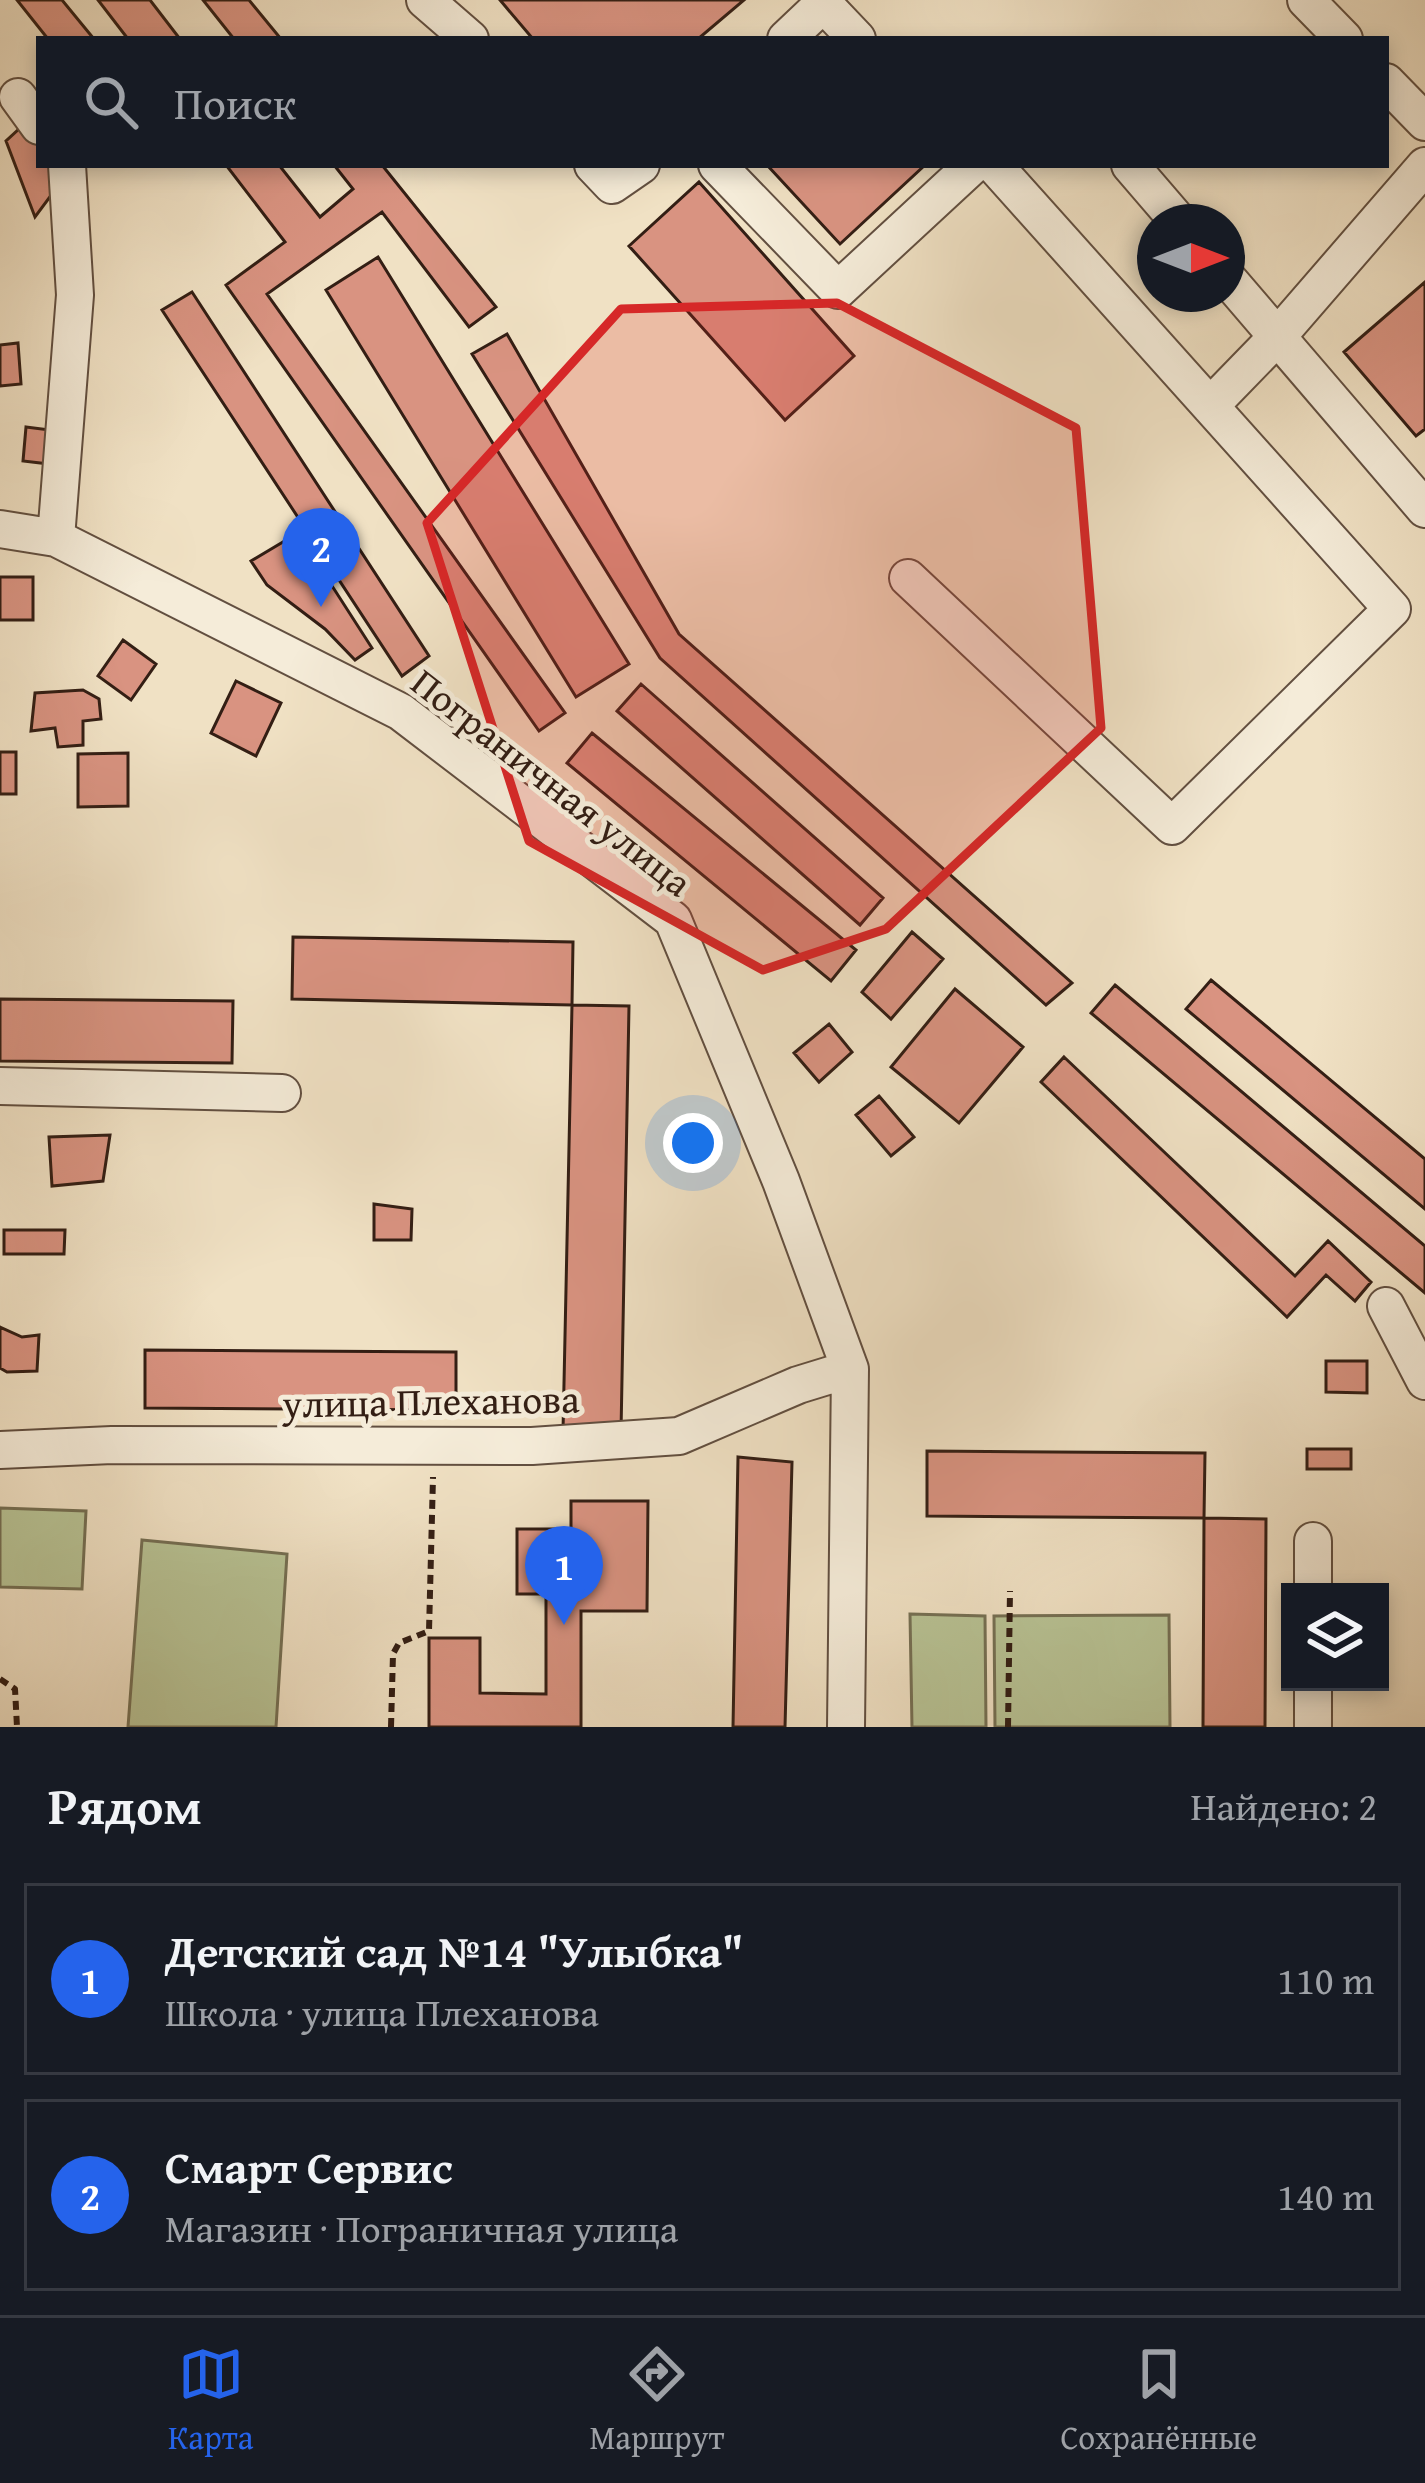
<!DOCTYPE html>
<html lang="ru">
<head>
<meta charset="utf-8">
<style>
  body { margin:0; font-family:"Gentium Book Plus",serif; background:#242831; color:#f1f3f6 }
  .controls { position:absolute; right:36px; bottom:36px; display:grid; overflow:hidden; border-radius:0px; box-shadow:0 6px 18px #0003 }
  .controls button { width:108px; height:108px; display:grid; place-items:center; padding:0; border:0; border-bottom:3px solid #363941; background:#171b24; color:#f1f3f6; font:60px sans-serif }
  .compass { position:absolute; left:1137px; top:204px; width:108px; height:108px; border-radius:50%; background:#171b24; box-shadow:0 6px 18px #0003; rotate:90deg }
  .you { position:absolute; left:693px; top:1143px; width:42px; height:42px; margin:-30px; border:9px solid #fff; border-radius:50%; background:#1a73e8; box-shadow:0 0 0 18px #1a73e833 }
  .badge { display:grid; place-items:center; width:78px; height:78px; border-radius:50%; background:#2563eb; color:#fff; font-size:39px; font-weight:700 }
  .pin { position:absolute; translate:-50% -99px; filter:drop-shadow(0 3px 6px #0008) }
  .pin::after { content:''; position:absolute; top:63px; width:42px; height:36px; background:inherit; clip-path:polygon(0 0,100% 0,50% 100%) }
  .list { margin:0; padding:0; list-style:none }
  h2 { display:flex; justify-content:space-between; align-items:center; height:156px; margin:0; padding:0 48px; font-size:51px }
  h2 small { font-size:39px; font-weight:400; color:#9ea1a6 }
  .list li { display:grid; grid-template-columns:78px 1fr auto; gap:36px; align-items:center; box-sizing:border-box; height:192px; margin:0 24px 24px; padding:0 24px; border:3px solid #363941; border-radius:0px }
  .list b { display:block; font-size:45px; white-space:nowrap }
  .list p { margin:0; font-size:39px; white-space:nowrap; color:#9ea1a6 }
  .list em { font-size:39px; font-style:normal; color:#9ea1a6 }
  .icon { flex:none; width:66px; height:66px; fill:none; stroke:currentColor; stroke-width:2; stroke-linecap:round; stroke-linejoin:round }
  .map { position:relative; flex:none; width:1425px; height:1727px; overflow:hidden }
  .search { position:absolute; background:#171b24; box-shadow:0 6px 18px #0003; left:36px; right:36px; top:36px; height:132px; display:flex; align-items:center; gap:30px; box-sizing:border-box; padding:0 42px; border-radius:0px; color:#9ea1a6; font-size:45px }
  .sheet { height:588px; background:#171b24 }
  nav { display:flex; justify-content:space-around; align-items:center; box-sizing:border-box; height:168px; border-top:3px solid #363941; background:#171b24; font-size:33px; color:#9ea1a6 }
  nav a { display:grid; justify-items:center; gap:6px }
  nav .on { color:#2563eb }
  .map>svg:first-child { display:block }
  .green { fill:#b8c395; stroke:#767054; stroke-width:3 }
  .building { fill:#d99381; stroke:#331e14; stroke-width:3 }
  .lines { fill:none; stroke-linecap:round; stroke-linejoin:round }
  .minor-casing { stroke:#624f40; stroke-width:40 }
  .path { stroke:#331e14; stroke-width:6; stroke-dasharray:9 6; stroke-linecap:butt }
  .minor { stroke:#f5ecd9; stroke-width:36 }
  .marked { fill:#d62828; fill-opacity:0.2; stroke:#d62828; stroke-width:9; stroke-linejoin:round }
  .labels { text-anchor:middle; stroke-width:10; stroke-linejoin:round; paint-order:stroke }
  .street-label { font-size:39px; fill:#331e14; stroke:#f5ecd9 }
</style>
</head>
<body>
<div class="map">
<svg width="1425" height="1727" viewBox="0 0 1425 1727">
  <rect width="100%" height="100%" fill="#f0e1c4"/>
  <filter id="stains"><feTurbulence type="fractalNoise" baseFrequency=".00167" numOctaves="4"/><feColorMatrix values="0 0 0 0 .2 0 0 0 0 .09 0 0 0 0 .02 0 0 0 .5 -.17"/></filter>
  <radialGradient id="worn" r=".72"><stop offset=".6" stop-color="#630" stop-opacity="0"/><stop offset="1" stop-color="#630" stop-opacity=".3"/></radialGradient>
  <path class="green" d="M 0,1508 L 86,1511 L 82,1589 L 0,1587 Z
    M 142,1540 L 287,1554 L 276,1727 L 128,1727 Z
    M 910,1614 L 985,1616 L 986,1727 L 912,1727 Z
    M 1169,1615 L 1170,1727 L 995,1727 L 994,1616 Z"/>
  <path class="building" d="M 17,0 L 62,0 L 94,39 L 48,39 Z
    M 98,0 L 150,0 L 180,39 L 128,39 Z
    M 203,0 L 249,0 L 281,39 L 234,39 Z
    M 500,0 L 744,0 L 698,39 L 533,39 Z
    M 32,117 L 39,135 L 39,165 L 50,165 L 58,186 L 35,217 L 6,141 Z
    M 226,165 L 279,165 L 320,217 L 353,189 L 334,165 L 382,165 L 496,307 L 469,327 L 382,212 L 267,294 L 565,713 L 539,731 L 226,285 L 285,242 Z
    M 767,165 L 925,165 L 840,244 Z
    M 699,182 L 854,356 L 785,420 L 629,246 Z
    M 378,257 L 629,664 L 576,697 L 326,290 Z
    M 1425,282 L 1425,429 L 1416,436 L 1344,352 Z
    M 192,292 L 429,656 L 402,676 L 162,310 Z
    M 507,334 L 679,634 L 1072,983 L 1046,1005 L 660,658 L 472,354 Z
    M 18,343 L 21,384 L 0,386 L 0,345 Z
    M 26,427 L 50,430 L 49,464 L 23,461 Z
    M 298,533 L 372,648 L 355,660 L 325,629 L 267,585 L 251,561 Z
    M 0,577 L 33,577 L 33,620 L 0,620 Z
    M 123,640 L 156,664 L 131,700 L 98,676 Z
    M 236,681 L 281,703 L 256,756 L 211,733 Z
    M 641,684 L 883,898 L 860,925 L 617,711 Z
    M 83,690 L 99,699 L 101,719 L 83,721 L 83,745 L 58,747 L 55,728 L 31,731 L 35,693 Z
    M 592,733 L 856,950 L 831,981 L 567,763 Z
    M 0,752 L 16,752 L 16,794 L 0,794 Z
    M 128,753 L 128,806 L 78,807 L 78,754 Z
    M 912,932 L 943,959 L 891,1019 L 862,992 Z
    M 293,937 L 573,942 L 572,1005 L 292,999 Z
    M 1211,980 L 1425,1159 L 1425,1209 L 1186,1009 Z
    M 1115,985 L 1425,1246 L 1425,1293 L 1091,1013 Z
    M 955,989 L 1023,1047 L 959,1123 L 891,1067 Z
    M 0,999 L 233,1001 L 232,1063 L 0,1061 Z
    M 572,1005 L 629,1006 L 621,1432 L 563,1431 Z
    M 829,1024 L 852,1052 L 819,1082 L 794,1053 Z
    M 1064,1057 L 1295,1276 L 1328,1241 L 1371,1282 L 1355,1301 L 1326,1275 L 1287,1317 L 1041,1082 Z
    M 879,1096 L 914,1137 L 891,1156 L 856,1115 Z
    M 110,1135 L 103,1181 L 52,1186 L 49,1137 Z
    M 374,1204 L 412,1209 L 411,1240 L 374,1240 Z
    M 4,1230 L 65,1230 L 64,1254 L 4,1254 Z
    M 0,1327 L 22,1337 L 39,1335 L 37,1371 L 7,1372 L 0,1368 Z
    M 145,1350 L 456,1352 L 456,1410 L 145,1408 Z
    M 1326,1361 L 1367,1361 L 1367,1393 L 1326,1392 Z
    M 1307,1449 L 1351,1449 L 1351,1469 L 1307,1469 Z
    M 927,1451 L 1205,1453 L 1204,1518 L 927,1516 Z
    M 738,1457 L 792,1462 L 785,1727 L 733,1727 Z
    M 571,1501 L 648,1501 L 647,1611 L 581,1611 L 581,1727 L 429,1727 L 429,1638 L 480,1638 L 480,1693 L 546,1694 L 546,1594 L 517,1594 L 517,1529 L 571,1529 Z
    M 1204,1518 L 1266,1519 L 1265,1727 L 1203,1727 Z"/>
  <g class="lines">
    <g class="minor-casing">
      <path id="minor" d="M 425,0 L 470,39
        M 820,0 L 857,39
        M 1306,0 L 1344,39
        M 786,39 L 823,4
        M 1386,82 L 1425,122
        M 18,97 L 39,126
        M 593,165 L 612,185 L 641,165
        M 717,165 L 838,290 L 973,165
        M 1130,165 L 1179,222
        M 1227,278 L 1425,509
        M 1210,406 L 1277,337 L 1425,166
        M 0,529 L 56,538 L 401,712 L 673,920 L 781,1181 L 850,1369 L 846,1727
        M 56,538 L 75,295 L 67,165
        M 908,578 L 1172,826 L 1392,609 L 994,165
        M 0,1086 L 282,1093
        M 1386,1306 L 1425,1381
        M 0,1450 L 112,1445 L 532,1446 L 679,1436 L 798,1385 L 850,1369
        M 1313,1541 L 1313,1592
        M 1313,1682 L 1313,1727"/>
    </g>
    <path class="path" d="M 0,1679 L 15,1689 L 17,1727
      M 391,1727 L 393,1654 L 399,1643 L 429,1631 L 433,1477
      M 1008,1727 L 1010,1591"/>
    <use href="#minor" class="minor"/>
  </g>
  <path class="marked" d="M 837,303 L 1076,428 L 1101,728 L 886,929 L 763,970 L 529,841 L 427,523 L 621,309 Z"/>
  <g class="labels">
    <g class="street-label">
      <text transform="translate(552 782) rotate(38)" y="14">Пограничная улица</text>
      <text transform="translate(431 1401) rotate(-1)" y="14">улица Плеханова</text>
    </g>
  </g>
  <rect width="100%" height="100%" filter="url(#stains)"/>
  <rect width="100%" height="100%" fill="url(#worn)"/>
</svg>
<div class="controls">
<button><svg class="icon" aria-label="layers" viewBox="0 0 24 24"><path d="M12 4l9 5-9 5-9-5zM3 14l9 5 9-5"/></svg></button>
</div>
<svg class="compass" viewBox="-18 -18 36 36"><path d="M0-13l5 13h-10z" fill="#e53935"/><path d="M0 13l5-13h-10z" fill="#9ea1a6"/></svg>
<div class="you"></div>
<div class="pin badge" style="left:564px;top:1625px">1</div>
<div class="pin badge" style="left:321px;top:607px">2</div>
<div class="search"><svg class="icon" aria-label="search" viewBox="0 0 24 24"><circle cx="10" cy="10" r="6"/><path d="M15 15l6 6"/></svg>Поиск</div>
</div>
<section class="sheet">
<h2>Рядом<small>Найдено: 2</small></h2>
<ul class="list">
<li><span class="badge">1</span><div><b>Детский сад №14 &quot;Улыбка&quot;</b><p>Школа · улица Плеханова</p></div><em>110 m</em></li>
<li><span class="badge">2</span><div><b>Смарт Сервис</b><p>Магазин · Пограничная улица</p></div><em>140 m</em></li>
</ul>
</section>
<nav>
<a class="on"><svg class="icon" aria-label="map" viewBox="0 0 24 24"><path d="M3 6l6-2 6 2 6-2v14l-6 2-6-2-6 2zM9 4v14M15 6v14"/></svg>Карта</a>
<a><svg class="icon" aria-label="directions" viewBox="0 0 24 24"><path d="M12 3l9 9-9 9-9-9zM9 14v-3h6M13 9l2 2-2 2"/></svg>Маршрут</a>
<a><svg class="icon" aria-label="saved" viewBox="0 0 24 24"><path d="M7 4h10v16l-5-4-5 4z"/></svg>Сохранённые</a>
</nav>
</body>
</html>
